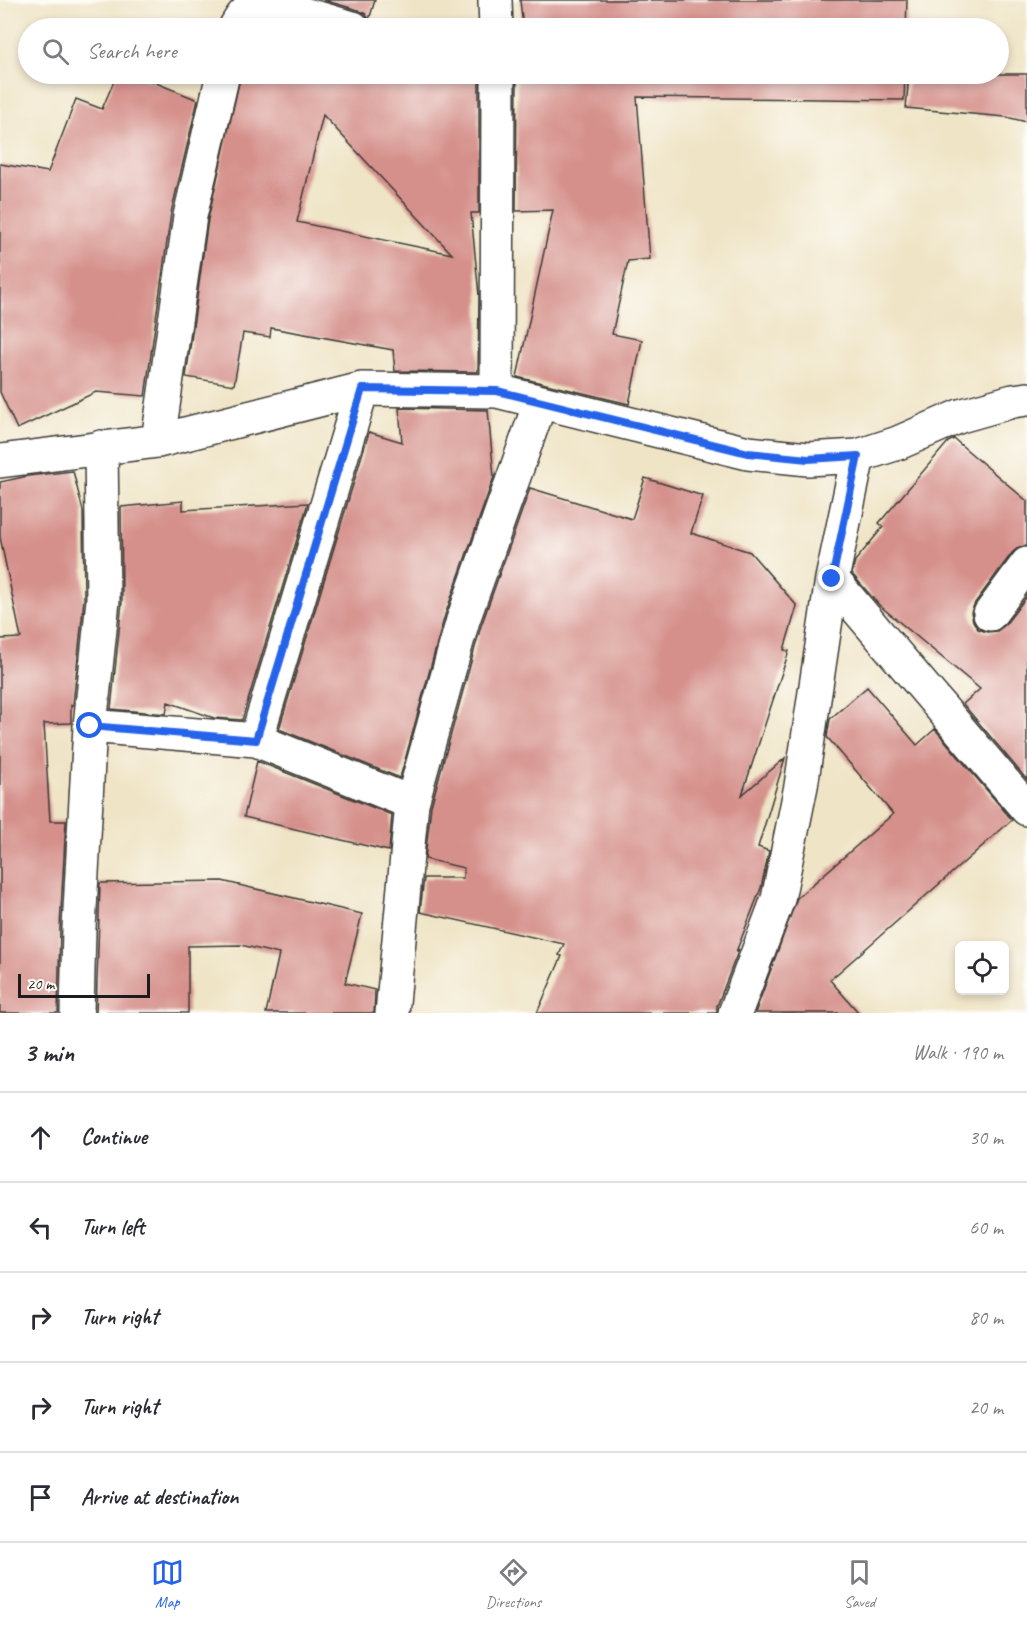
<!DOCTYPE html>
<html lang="en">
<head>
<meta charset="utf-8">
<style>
  body { margin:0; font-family:Caveat,sans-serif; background:#f2f2f3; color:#2b2b33 }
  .controls { position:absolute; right:18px; bottom:18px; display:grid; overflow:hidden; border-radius:9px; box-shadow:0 3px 9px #0003 }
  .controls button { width:54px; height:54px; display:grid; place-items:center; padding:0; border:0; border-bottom:2px solid #e1e1e2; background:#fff; color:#2b2b33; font:30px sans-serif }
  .scale { position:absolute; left:18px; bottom:15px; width:132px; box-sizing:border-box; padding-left:6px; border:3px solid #1c1c1c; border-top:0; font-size:16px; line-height:21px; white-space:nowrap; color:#1c1c1c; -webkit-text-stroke:4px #fdfcf7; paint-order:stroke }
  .stop { position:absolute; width:18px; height:18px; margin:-14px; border:4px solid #2563eb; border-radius:50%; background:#fff }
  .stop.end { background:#2563eb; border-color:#fff; box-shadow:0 2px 6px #0008 }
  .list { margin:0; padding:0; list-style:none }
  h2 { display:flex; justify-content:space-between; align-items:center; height:78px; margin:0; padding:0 24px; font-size:26px }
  h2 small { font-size:20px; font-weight:400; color:#7c7c81 }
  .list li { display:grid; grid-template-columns:39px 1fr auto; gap:18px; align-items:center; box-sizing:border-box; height:90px; padding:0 24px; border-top:2px solid #e1e1e2 }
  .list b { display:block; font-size:22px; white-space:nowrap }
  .list em { font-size:20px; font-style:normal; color:#7c7c81 }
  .icon { flex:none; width:33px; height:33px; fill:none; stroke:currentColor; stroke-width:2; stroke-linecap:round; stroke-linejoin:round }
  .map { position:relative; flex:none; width:1027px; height:1013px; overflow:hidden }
  .search { position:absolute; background:#fff; box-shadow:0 3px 9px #0003; left:18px; right:18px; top:18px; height:66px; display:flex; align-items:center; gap:15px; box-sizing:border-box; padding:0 21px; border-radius:33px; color:#7c7c81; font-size:22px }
  .sheet { height:528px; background:#fff }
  nav { display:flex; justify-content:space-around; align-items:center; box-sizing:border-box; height:84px; border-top:2px solid #e1e1e2; background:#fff; font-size:16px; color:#7c7c81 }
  nav a { display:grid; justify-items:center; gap:3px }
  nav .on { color:#2563eb }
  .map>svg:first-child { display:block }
  .building { fill:#d5908b; fill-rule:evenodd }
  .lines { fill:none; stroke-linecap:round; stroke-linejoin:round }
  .minor-casing { stroke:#3c3a36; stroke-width:36 }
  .minor { stroke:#fff; stroke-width:33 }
  .route { stroke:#2563eb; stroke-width:8 }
</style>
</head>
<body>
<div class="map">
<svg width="1027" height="1013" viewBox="0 0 1027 1013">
  <rect width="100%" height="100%" fill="#fdfcf7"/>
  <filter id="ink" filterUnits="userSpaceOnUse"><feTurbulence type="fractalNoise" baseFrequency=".0167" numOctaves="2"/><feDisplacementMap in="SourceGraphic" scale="12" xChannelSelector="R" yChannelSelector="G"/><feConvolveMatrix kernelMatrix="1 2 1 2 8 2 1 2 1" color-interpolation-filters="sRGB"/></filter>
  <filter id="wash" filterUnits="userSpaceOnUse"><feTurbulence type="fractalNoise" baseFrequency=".008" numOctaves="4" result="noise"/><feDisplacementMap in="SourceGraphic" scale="24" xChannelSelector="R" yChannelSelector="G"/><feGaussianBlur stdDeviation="1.35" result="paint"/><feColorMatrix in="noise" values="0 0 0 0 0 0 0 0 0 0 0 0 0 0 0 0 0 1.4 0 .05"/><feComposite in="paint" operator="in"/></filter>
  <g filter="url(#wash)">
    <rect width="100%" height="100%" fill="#efe4c6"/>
    <g id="blocks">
      <path class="building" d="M 323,0 L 375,0 L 369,20 L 366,14 L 358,10 Z
        M 520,0 L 907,0 L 906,28 L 523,28 Z
        M 117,74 L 134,74 L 198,100 L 171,213 L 145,396 L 96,392 L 17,429 L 0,392 L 0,164 L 48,172 L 76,99 L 102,109 Z
        M 241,74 L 413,74 L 412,79 L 479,78 L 479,213 L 471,213 L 479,296 L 478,372 L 395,371 L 393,350 L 271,328 L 270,337 L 243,333 L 234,385 L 186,377 L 208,219 ZM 323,115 L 452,254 L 297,222 Z
        M 528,74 L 905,74 L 904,100 L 637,97 L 650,259 L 628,261 L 612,334 L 642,340 L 629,404 L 517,377 L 553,210 L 516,211 L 517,77 L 528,77 Z
        M 909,74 L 1027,74 L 1027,122 L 1006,117 L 906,108 Z
        M 399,408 L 488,410 L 494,477 L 445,615 L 400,778 L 279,729 L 369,432 L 402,442 Z
        M 954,439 L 1027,501 L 1027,546 L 1019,547 L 1012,553 L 975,603 L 971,612 L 973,621 L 978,629 L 987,632 L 997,631 L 1005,625 L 1027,596 L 1027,780 L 963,704 L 980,689 L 879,605 L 852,574 L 855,561 L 883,527 L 879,523 L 948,442 Z
        M 73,471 L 83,511 L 84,599 L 73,705 L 71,705 L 71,723 L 44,724 L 50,821 L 66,821 L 60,927 L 58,1013 L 0,1013 L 0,639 L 21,638 L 0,537 L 0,482 L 28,476 Z
        M 645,478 L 703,496 L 691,533 L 750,552 L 797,606 L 784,650 L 789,651 L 742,795 L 785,758 L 758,847 L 769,851 L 761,888 L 736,952 L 739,949 L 717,1006 L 717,1013 L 537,1013 L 562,956 L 559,955 L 564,944 L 420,912 L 424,878 L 463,878 L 464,868 L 425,859 L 431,806 L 481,626 L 530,488 L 632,519 Z
        M 183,501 L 183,510 L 308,503 L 242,720 L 214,718 L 168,702 L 166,714 L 111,709 L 122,602 L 121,507 Z
        M 867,687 L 917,745 L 935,729 L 1012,820 L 830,980 L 859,1013 L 755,1013 L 797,898 L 893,814 L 827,737 L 830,719 Z
        M 257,761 L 392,815 L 389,851 L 244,817 Z
        M 222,881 L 362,914 L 345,983 L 375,990 L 374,1013 L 266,1013 L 279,954 L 241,945 L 188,946 L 188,1013 L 96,1013 L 100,883 Z"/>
    </g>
  </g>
  <g filter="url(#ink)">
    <use href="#blocks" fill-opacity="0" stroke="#3c3a36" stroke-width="1.5"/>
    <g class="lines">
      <g class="minor-casing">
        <path id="minor" d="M 495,0 L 496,28
          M 235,28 C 240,20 244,11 254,8 C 271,2 333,23 353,28
          M 497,391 L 498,74
          M 158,441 L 190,216 L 223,74
          M 0,461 L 158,441 L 362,389 L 497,391 L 748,453 L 808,459 L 858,456 L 898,443 L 960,416 L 1013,401 L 1027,399
          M 832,579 L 1027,809
          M 990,614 L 1027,564
          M 90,726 L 256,740 L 412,803
          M 256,740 L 362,389
          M 77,1013 L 79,928 L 90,726 L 103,600 L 101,447
          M 392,1013 L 412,803 L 463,620 L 540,403
          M 735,1013 L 778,899 L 801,786 L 832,579 L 858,456"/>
      </g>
      <use href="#minor" class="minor"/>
    </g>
  </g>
  <g class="lines" filter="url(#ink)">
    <path class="route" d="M 90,726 L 256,740 L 362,389 L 497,391 L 748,453 L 808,459 L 858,456 L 832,579"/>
  </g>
</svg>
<div class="controls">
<button><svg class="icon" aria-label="locate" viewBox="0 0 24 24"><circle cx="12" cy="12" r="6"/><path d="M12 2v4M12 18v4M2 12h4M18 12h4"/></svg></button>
</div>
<div class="scale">20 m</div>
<div class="stop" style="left:90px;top:726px"></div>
<div class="stop end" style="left:832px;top:579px"></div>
<div class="search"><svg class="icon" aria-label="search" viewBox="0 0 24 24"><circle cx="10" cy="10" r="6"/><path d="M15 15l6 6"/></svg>Search here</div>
</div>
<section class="sheet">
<h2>3 min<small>Walk · 190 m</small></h2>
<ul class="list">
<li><svg class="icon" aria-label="ahead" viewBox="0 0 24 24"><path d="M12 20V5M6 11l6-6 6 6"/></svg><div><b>Continue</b></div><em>30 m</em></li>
<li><svg class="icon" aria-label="left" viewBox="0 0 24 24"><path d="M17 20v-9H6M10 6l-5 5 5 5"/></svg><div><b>Turn left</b></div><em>60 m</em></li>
<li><svg class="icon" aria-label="right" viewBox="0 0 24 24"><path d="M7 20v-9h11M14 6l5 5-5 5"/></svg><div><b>Turn right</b></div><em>80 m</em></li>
<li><svg class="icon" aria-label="right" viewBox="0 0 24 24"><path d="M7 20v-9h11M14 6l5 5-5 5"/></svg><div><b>Turn right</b></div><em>20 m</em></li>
<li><svg class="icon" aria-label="arrive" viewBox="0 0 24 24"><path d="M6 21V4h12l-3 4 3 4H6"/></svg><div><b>Arrive at destination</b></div></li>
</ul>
</section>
<nav>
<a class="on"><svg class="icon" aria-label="map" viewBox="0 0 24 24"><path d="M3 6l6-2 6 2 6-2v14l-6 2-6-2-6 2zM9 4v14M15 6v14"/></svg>Map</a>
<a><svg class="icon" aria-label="directions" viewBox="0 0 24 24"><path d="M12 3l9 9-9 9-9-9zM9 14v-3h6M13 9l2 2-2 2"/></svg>Directions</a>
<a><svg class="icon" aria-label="saved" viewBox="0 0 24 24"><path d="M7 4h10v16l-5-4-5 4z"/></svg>Saved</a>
</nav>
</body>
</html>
